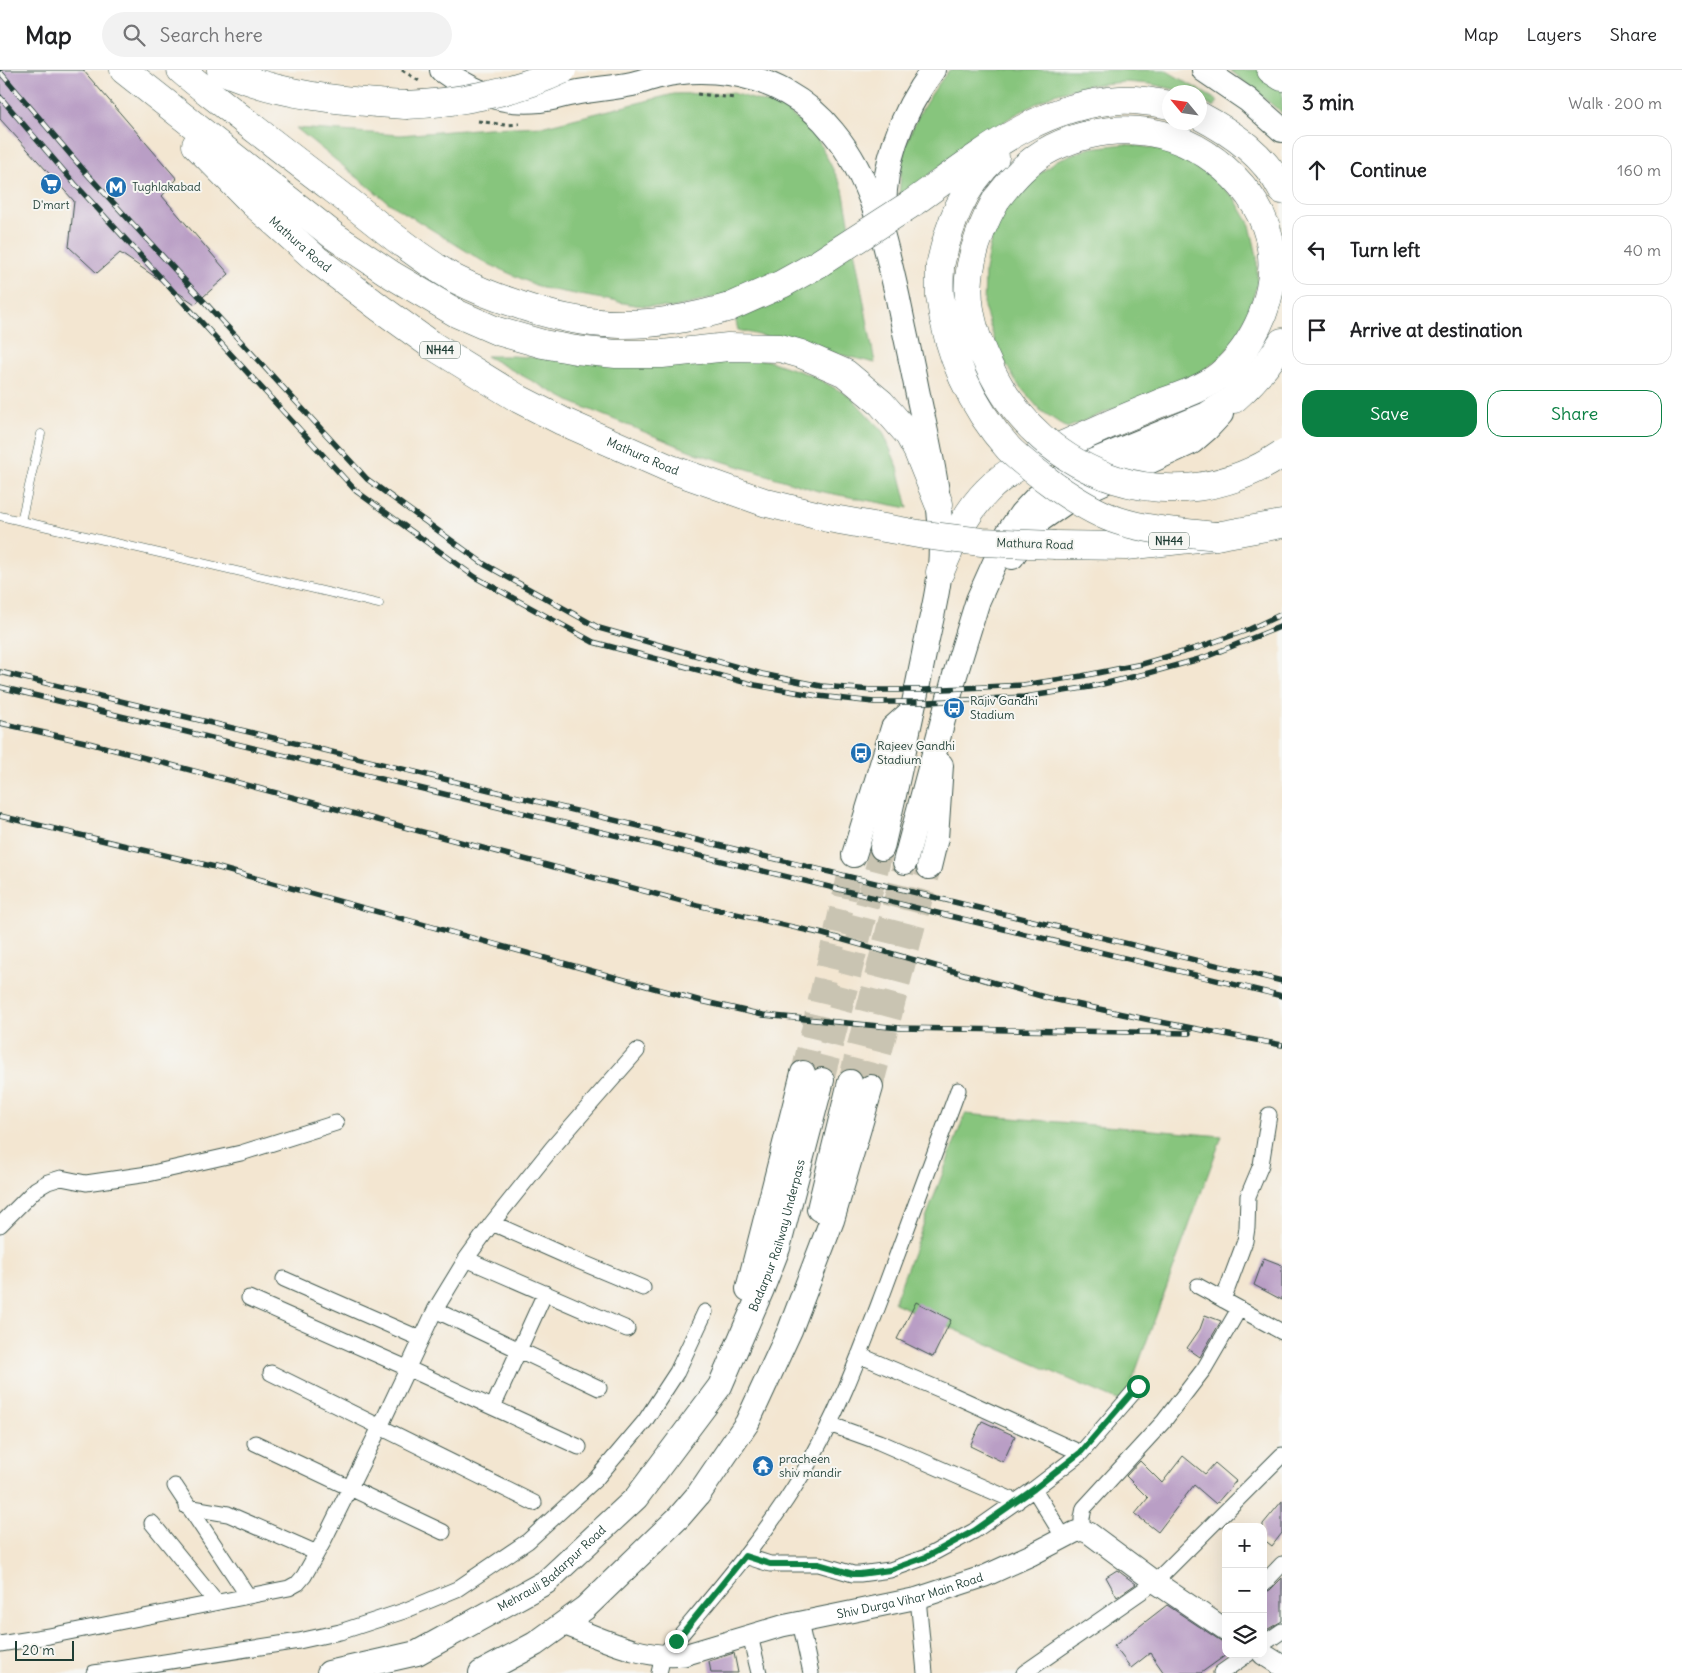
<!DOCTYPE html>
<html lang="en">
<head>
<meta charset="utf-8">
<style>
  body { margin:0; font-family:Delius,sans-serif; background:#f2f2f2; color:#202124 }
  .controls { position:absolute; right:15px; bottom:15px; display:grid; overflow:hidden; border-radius:10px; box-shadow:0 5px 20px #0002 }
  .controls button { width:45px; height:45px; display:grid; place-items:center; padding:0; border:0; border-bottom:1px solid #e0e0e0; background:#fff; color:#202124; font:25px sans-serif }
  .compass { position:absolute; left:1162px; top:15px; width:45px; height:45px; border-radius:50%; background:#fff; box-shadow:0 5px 20px #0002; rotate:299deg }
  .scale { position:absolute; left:15px; bottom:12px; width:59px; box-sizing:border-box; padding-left:5px; border:2px solid #1f3d34; border-top:0; font-size:14px; line-height:18px; white-space:nowrap; color:#1f3d34; -webkit-text-stroke:4px #f6f6f2; paint-order:stroke }
  .stop { position:absolute; width:15px; height:15px; margin:-11px; border:4px solid #0b8043; border-radius:50%; background:#fff }
  .stop.end { background:#0b8043; border-color:#fff; box-shadow:0 1px 5px #0008 }
  .list { margin:0; padding:0; list-style:none }
  h2 { display:flex; justify-content:space-between; align-items:center; height:65px; margin:0; padding:0 20px; font-size:21px }
  h2 small { font-size:16px; font-weight:400; color:#757577 }
  .list li { display:grid; grid-template-columns:32px 1fr auto; gap:15px; align-items:center; box-sizing:border-box; height:70px; margin:0 10px 10px; padding:0 10px; border:1px solid #e0e0e0; border-radius:15px }
  .list b { display:block; font-size:19px; white-space:nowrap }
  .list em { font-size:16px; font-style:normal; color:#757577 }
  .actions { display:flex; gap:10px; padding:15px 20px }
  .actions a { flex:1; padding:11px 0; border:1px solid #0b8043; border-radius:15px; text-align:center; font-size:18px; color:#0b8043 }
  .actions .main { background:#0b8043; color:#fff }
  .icon { flex:none; width:28px; height:28px; fill:none; stroke:currentColor; stroke-width:2; stroke-linecap:round; stroke-linejoin:round }
  .map { position:relative; flex:none; width:1282px; height:1603px; overflow:hidden }
  header { display:flex; align-items:center; gap:30px; box-sizing:border-box; height:70px; padding:0 25px; background:#fff; border-bottom:1px solid #e0e0e0 }
  header strong { font-size:24px }
  nav { display:flex; gap:28px; margin-inline-start:auto; font-size:18px }
  .search { width:350px; height:45px; background:#f2f2f2; display:flex; align-items:center; gap:12px; box-sizing:border-box; padding:0 18px; border-radius:28px; color:#757577; font-size:19px }
  main { display:flex }
  aside { flex:1; background:#fff }
  .map>svg:first-child { display:block }
  .green { fill:#87c57d; stroke:#538158 }
  .building { fill:#b99ec5 }
  .lines { fill:none; stroke-linecap:round; stroke-linejoin:round }
  .primary-tunnel { stroke:#c9c4b2; stroke-width:24; stroke-dasharray:24 12; stroke-linecap:butt }
  .lane-casing { stroke:#3f564c; stroke-width:9 }
  .street-casing { stroke:#3f564c; stroke-width:17 }
  .secondary-casing { stroke:#3f564c; stroke-width:23 }
  .primary-casing { stroke:#3f564c; stroke-width:26 }
  .highway-casing { stroke:#3f564c; stroke-width:29 }
  .path { stroke:#3f564c; stroke-width:3; stroke-dasharray:4 4; stroke-linecap:butt }
  .lane { stroke:#fff; stroke-width:8 }
  .street { stroke:#fff; stroke-width:15 }
  .secondary { stroke:#fff; stroke-width:21 }
  .primary { stroke:#fff; stroke-width:24 }
  .highway { stroke:#fff; stroke-width:28 }
  .rail-casing { stroke:#1f3d34; stroke-width:5.5 }
  .rail { stroke:#f6f6f2; stroke-width:4; stroke-dasharray:11; stroke-linecap:butt }
  .highway-bridge-casing { stroke:#3f564c; stroke-width:29; stroke-linecap:butt }
  .highway-bridge { stroke:#fff; stroke-width:28 }
  .route { stroke:#0b8043; stroke-width:6 }
  .labels { text-anchor:middle; stroke-width:4; stroke-linejoin:round; paint-order:stroke }
  .shield { fill:#f6f6f2; stroke:#60746d; stroke-width:1 }
  .shield-label { font-size:11px; font-weight:bold; fill:#1f3d34 }
  .poi-label { font-size:12px; fill:#1f3d34; stroke:#f6f6f2; text-anchor:start }
  .street-label { font-size:12px; fill:#1f3d34; stroke:#f6f6f2 }
</style>
</head>
<body>
<header>
<strong>Map</strong>
<div class="search"><svg class="icon" aria-label="search" viewBox="0 0 24 24"><circle cx="10" cy="10" r="6"/><path d="M15 15l6 6"/></svg>Search here</div>
<nav><a>Map</a><a>Layers</a><a>Share</a></nav>
</header>
<main>
<div class="map">
<svg width="1282" height="1603" viewBox="0 0 1282 1603">
  <rect width="100%" height="100%" fill="#f6f6f2"/>
  <filter id="ink" filterUnits="userSpaceOnUse"><feTurbulence type="fractalNoise" baseFrequency=".02" numOctaves="2"/><feDisplacementMap in="SourceGraphic" scale="10" xChannelSelector="R" yChannelSelector="G"/><feConvolveMatrix kernelMatrix="1 2 1 2 8 2 1 2 1" color-interpolation-filters="sRGB"/></filter>
  <filter id="wash" filterUnits="userSpaceOnUse"><feTurbulence type="fractalNoise" baseFrequency=".0096" numOctaves="4" result="noise"/><feDisplacementMap in="SourceGraphic" scale="20" xChannelSelector="R" yChannelSelector="G"/><feGaussianBlur stdDeviation="1.12" result="paint"/><feColorMatrix in="noise" values="0 0 0 0 0 0 0 0 0 0 0 0 0 0 0 0 0 1.4 0 .05"/><feComposite in="paint" operator="in"/></filter>
  <g filter="url(#wash)">
    <rect width="100%" height="100%" fill="#f3e6d1"/>
    <path class="green" d="M 949,0 L 1165,0 L 1218,31 L 1214,37 L 1200,30 L 1200,22 L 1181,22 L 1173,19 L 1150,14 L 1125,12 L 1089,15 L 1054,24 L 1011,47 L 899,126 C 900,113 901,99 903,87 C 910,54 929,26 949,0 Z
      M 1230,0 L 1282,0 L 1282,43 Z
      M 733,23 L 783,38 L 815,64 L 843,119 L 875,293 L 738,260 L 729,223 L 699,232 L 672,238 L 635,235 L 542,218 L 484,192 L 389,133 L 296,58 L 400,65 L 488,58 L 545,56 L 674,24 Z
      M 1124,74 L 1160,79 L 1191,91 L 1212,106 L 1235,129 L 1250,155 L 1257,186 L 1257,215 L 1249,240 L 1239,263 L 1221,288 L 1196,305 L 1067,358 L 1040,340 L 1016,312 L 997,278 L 984,237 L 985,200 L 991,169 L 1002,141 L 1027,114 L 1057,90 L 1090,78 Z
      M 486,286 L 512,286 L 604,292 L 702,290 L 766,290 L 811,305 L 851,327 L 883,362 L 898,398 L 908,438 L 818,421 L 696,383 L 571,332 Z
      M 965,1044 L 1222,1066 L 1124,1333 L 894,1233 Z"/>
    <g id="blocks">
      <path class="building" d="M 0,0 L 83,0 L 177,109 L 162,126 L 229,204 L 195,234 L 120,183 L 97,203 L 69,177 L 74,131 L 0,49 Z
        M 1264,1188 L 1282,1195 L 1282,1230 L 1254,1215 Z
        M 916,1232 L 951,1250 L 933,1287 L 897,1269 Z
        M 1205,1245 L 1221,1251 L 1200,1287 L 1187,1278 L 1200,1259 Z
        M 982,1351 L 1015,1366 L 1003,1392 L 970,1376 Z
        M 1183,1386 L 1205,1404 L 1215,1393 L 1236,1411 L 1216,1434 L 1194,1415 L 1158,1462 L 1135,1444 L 1148,1428 L 1126,1406 L 1140,1391 L 1162,1413 Z
        M 1282,1431 L 1282,1463 L 1272,1476 L 1263,1469 L 1263,1454 Z
        M 1117,1500 L 1136,1514 L 1117,1527 L 1106,1507 Z
        M 1282,1508 L 1282,1551 L 1263,1562 L 1263,1523 L 1270,1520 Z
        M 1167,1535 L 1221,1571 L 1226,1575 L 1226,1585 L 1201,1603 L 1164,1603 L 1150,1583 L 1131,1598 L 1114,1576 Z
        M 734,1583 L 738,1603 L 711,1603 L 709,1591 Z"/>
    </g>
  </g>
  <g filter="url(#ink)">
    <use href="#blocks" fill-opacity="0" stroke="#3f564c" stroke-width="1"/>
    <g class="lines">
      <path class="primary-tunnel" d="M 803,1003 L 854,785
        M 822,1010 L 882,778
        M 850,1012 L 905,792
        M 871,1017 L 929,797"/>
      <g class="lane-casing">
        <path id="lane" d="M 0,446 L 379,534
          M 21,451 L 41,364"/>
      </g>
      <g class="street-casing">
        <path id="street" d="M 492,1153 L 564,1185 L 643,1218
          M 0,1155 L 36,1119 L 48,1112 L 61,1108 L 86,1113 L 148,1104 L 241,1083 L 336,1053
          M 466,1189 L 627,1259
          M 284,1209 L 421,1269
          M 1198,1216 L 1282,1262
          M 249,1228 L 407,1298 L 579,1377
          M 1223,1230 L 1245,1171 L 1247,1158 L 1248,1126 L 1261,1095 L 1269,1045
          M 435,1240 L 599,1318
          M 859,1285 L 953,1325 L 1081,1383
          M 271,1303 L 534,1433
          M 493,1337 L 545,1223
          M 829,1354 L 879,1372 L 1017,1432
          M 255,1373 L 443,1462
          M 175,1416 L 248,1526
          M 1034,1419 L 1064,1468
          M 187,1437 L 228,1444 L 317,1483
          M 152,1453 L 216,1532
          M 1082,1460 L 1082,1448 L 1084,1438 L 1164,1351 L 1204,1299 L 1239,1239
          M 745,1486 L 770,1494 L 819,1494 L 853,1504 L 860,1504 L 890,1500 L 926,1487 L 974,1461 L 1034,1419 L 1081,1383 L 1138,1317
          M 1263,1514 L 1282,1494
          M 918,1528 L 925,1603
          M 800,1552 L 811,1603
          M 750,1566 L 759,1603
          M 0,1574 L 49,1566 L 289,1518 L 298,1513 L 304,1506 L 323,1472 L 380,1357 L 435,1240 L 466,1189 L 492,1153 L 553,1077 L 637,981
          M 1263,1574 L 1282,1561
          M 94,1603 L 299,1571 L 340,1562 L 404,1541 L 457,1519 L 528,1471 L 596,1409 L 645,1351 L 677,1302 L 705,1242
          M 659,1603 L 663,1586 C 712,1527 764,1469 803,1403 C 837,1347 860,1284 883,1223 C 908,1155 933,1088 958,1020
          M 1024,1603 L 1155,1512 L 1282,1385
          M 1221,1603 L 1248,1584"/>
      </g>
      <g class="secondary-casing">
        <g id="secondary">
          <path id="s1" d="M 563,1554 C 601,1568 642,1590 684,1585 L 782,1556 L 918,1528 L 985,1506 L 1031,1485 L 1075,1462 L 1082,1460 L 1089,1463 L 1155,1512 L 1226,1560"/>
          <path d="M 1263,1584 L 1282,1596"/>
        </g>
      </g>
      <g class="primary-casing">
        <g id="primary">
          <path d="M 442,0 C 472,22 502,34 540,30 C 551,29 563,25 574,23 C 593,19 613,18 632,14 C 641,12 650,8 660,6 C 683,0 706,0 729,3 C 769,9 808,30 833,62 C 872,109 885,170 898,229 C 904,259 911,289 917,320 C 929,378 945,438 940,498 C 938,527 929,556 924,584 C 911,649 897,713 882,778"/>
          <path d="M 1204,0 L 1248,30 L 1282,60"/>
          <path d="M 885,152 C 880,100 901,42 933,0"/>
          <path d="M 1012,487 L 1028,463 L 1040,450 L 1076,425 L 1192,372 L 1207,359 L 1221,344"/>
          <path d="M 854,785 L 893,658 L 912,641"/>
          <path d="M 905,792 L 955,605 L 978,530 L 1008,463 L 1021,444 L 1037,427 L 1059,409 L 1088,393 L 1207,344 L 1248,318"/>
          <path d="M 929,797 L 936,768 L 941,695"/>
          <path d="M 819,1139 L 850,1012"/>
          <path d="M 748,1219 L 803,1003"/>
          <path id="s2" d="M 329,1603 L 417,1583 L 546,1512 L 636,1428 L 720,1316 L 762,1219 L 778,1178 L 822,1010"/>
          <path d="M 481,1603 L 535,1574 L 585,1538 L 679,1447 L 698,1425 L 747,1353 L 790,1260 L 832,1150 L 871,1017"/>
        </g>
      </g>
      <g class="highway-casing">
        <g id="highway">
          <path d="M 124,0 L 334,166 L 392,205 L 458,244 L 497,261 L 543,274 L 576,280 L 616,284 L 662,284 L 728,277 L 780,278 L 801,284 L 845,303 L 881,333 L 909,365 L 918,382 L 939,434"/>
          <path d="M 181,0 C 199,16 219,30 237,45 C 269,70 301,95 333,119 C 372,149 412,184 455,209 C 473,218 492,226 511,232 C 589,261 651,260 730,237"/>
          <path d="M 221,0 C 280,26 342,31 406,35"/>
          <path d="M 1271,0 L 1282,7"/>
          <path d="M 1200,46 C 1232,63 1265,85 1282,120"/>
          <path id="s3" d="M 196,75 L 253,133 L 316,189 L 380,238 L 430,274 L 519,329 L 562,351 L 671,399 L 767,433 L 828,448"/>
          <path d="M 911,134 C 975,89 1038,34 1120,30 C 1137,29 1153,32 1170,35"/>
          <path d="M 940,196 C 949,155 963,116 995,87"/>
          <path d="M 1234,329 C 1253,312 1269,294 1282,272"/>
          <path d="M 1055,475 L 1126,476 L 1216,466 L 1282,454"/>
          <path d="M 940,502 C 952,473 965,443 987,421 C 1009,398 1039,385 1068,373 C 1098,359 1128,346 1158,334 C 1179,326 1203,319 1220,305 C 1239,289 1253,268 1262,246 C 1270,225 1275,201 1271,178 C 1263,118 1199,65 1140,61 C 1110,58 1079,65 1052,78 C 1028,90 1012,109 996,130"/>
        </g>
      </g>
      <path class="path" d="M 402,0 L 419,11
        M 697,24 L 735,28
        M 478,51 L 505,55 L 519,54"/>
      <use href="#lane" class="lane"/>
      <use href="#street" class="street"/>
      <use href="#secondary" class="secondary"/>
      <use href="#primary" class="primary"/>
      <use href="#highway" class="highway"/>
      <g class="rail-casing">
        <path id="rail" d="M 0,2 L 87,104 L 367,409 L 484,494 L 599,558 L 762,604 L 821,616 L 872,620 L 925,620 L 1023,615 L 1082,606 L 1142,594 L 1200,577 L 1250,559 L 1282,544
          M 0,27 L 75,114 L 356,421 L 475,507 L 593,572 L 755,615 L 818,626 L 874,632 L 928,632 L 1024,627 L 1090,617 L 1145,604 L 1203,588 L 1282,556
          M 0,602 L 1282,911
          M 0,617 L 1282,926
          M 0,653 L 85,672 L 697,835 L 823,864 L 1048,928 L 1150,950 L 1282,975
          M 0,746 L 215,797 L 701,931 L 763,945 L 900,958 L 1189,963"/>
      </g>
      <use href="#rail" class="rail"/>
      <g class="highway-bridge-casing">
        <path id="highway-bridge" d="M 406,35 C 456,33 516,22 562,0
          M 996,130 C 982,155 972,179 969,208 C 966,238 976,270 989,296 C 1041,409 1176,456 1282,384
          M 940,196 C 940,206 939,216 940,226 C 947,282 971,337 1009,379 C 1023,393 1040,405 1056,417 C 1075,430 1097,444 1119,451 C 1150,461 1184,462 1216,466
          M 730,237 L 782,214 L 818,194 L 911,134
          M 828,448 L 924,465 L 982,472 L 1055,475"/>
      </g>
      <use href="#highway-bridge" class="highway-bridge"/>
    </g>
  </g>
  <g class="lines" filter="url(#ink)">
    <path class="route" d="M 676,1571 L 745,1486 L 770,1494 L 818,1494 L 853,1504 L 860,1504 L 890,1500 L 926,1487 L 974,1461 L 1034,1419 L 1081,1382 L 1138,1316"/>
  </g>
  <defs>
    <g id="supermarket-disc" transform="scale(1.125)"><circle r="9.5" fill="#1f6fb2" stroke="#f6f6f2"/><path d="M-6-5.5h2.5l.6 2H6L4.5 2H-2.5L-4.4-4H-6ZM-1.5 3.2a1.3 1.3 0 1 0 .1 0ZM3 3.2a1.3 1.3 0 1 0 .1 0Z" fill="#fff"/></g>
    <g id="metro-disc" transform="scale(1.125)"><circle r="9.5" fill="#1f6fb2" stroke="#f6f6f2"/><path d="M-5.5 5V-5H-3L0 0L3-5H5.5V5H3V-.5L0 4L-3-.5V5Z" fill="#fff"/></g>
    <g id="bus-disc" transform="scale(1.125)"><circle r="9.5" fill="#1f6fb2" stroke="#f6f6f2"/><path d="M-5-6H5V4H4V6H2V4H-2V6H-4V4H-5ZM-3.5-4V0h7V-4ZM-3.5 1.2v1.5H-2V1.2ZM2 1.2v1.5H3.5V1.2Z" fill="#fff"/></g>
    <g id="temple-disc" transform="scale(1.125)"><circle r="9.5" fill="#1f6fb2" stroke="#f6f6f2"/><path d="M0-6L5-2H3V0L6.5 2.5H4V6H1.5V3h-3V6H-4V2.5H-6.5L-3 0V-2H-5Z" fill="#fff"/></g>
  </defs>
  <g fill-rule="evenodd">
    <use href="#supermarket-disc" x="51" y="114"/>
    <use href="#metro-disc" x="116" y="117"/>
    <use href="#bus-disc" x="954" y="638"/>
    <use href="#bus-disc" x="861" y="683"/>
    <use href="#temple-disc" x="763" y="1396"/>
  </g>
  <g class="labels">
    <g class="shield">
      <rect x="420" y="271.5" width="40" height="17" rx="4"/>
      <rect x="1149" y="462.5" width="40" height="17" rx="4"/>
    </g>
    <g class="shield-label">
      <text x="440" y="284">NH44</text>
      <text x="1169" y="475">NH44</text>
    </g>
    <g class="poi-label">
      <text x="132" y="121">Tughlakabad</text>
      <text x="51" y="139" text-anchor="middle">D'mart</text>
      <text x="970" y="635">Rajiv Gandhi<tspan x="970" dy="14">Stadium</tspan></text>
      <text x="877" y="680">Rajeev Gandhi<tspan x="877" dy="14">Stadium</tspan></text>
      <text x="779" y="1393">pracheen<tspan x="779" dy="14">shiv mandir</tspan></text>
    </g>
    <g class="street-label">
      <text dy="4" stroke="none"><textPath href="#s3" startOffset="144">Mathura Road</textPath></text>
      <text dy="4" stroke="none"><textPath href="#s3" startOffset="549">Mathura Road</textPath></text>
      <text transform="translate(1035 474) rotate(2)" y="4">Mathura Road</text>
      <text dy="4" stroke="none"><textPath href="#s2" startOffset="662">Badarpur Railway Underpass</textPath></text>
      <text dy="4" stroke="none"><textPath href="#s2" startOffset="250">Mehrauli Badarpur Road</textPath></text>
      <text dy="4" stroke="none"><textPath href="#s1" startOffset="360">Shiv Durga Vihar Main Road</textPath></text>
    </g>
  </g>
</svg>
<div class="controls">
<button>+</button>
<button>−</button>
<button><svg class="icon" aria-label="layers" viewBox="0 0 24 24"><path d="M12 4l9 5-9 5-9-5zM3 14l9 5 9-5"/></svg></button>
</div>
<svg class="compass" viewBox="-18 -18 36 36"><path d="M0-13l5 13h-10z" fill="#e53935"/><path d="M0 13l5-13h-10z" fill="#757577"/></svg>
<div class="scale">20 m</div>
<div class="stop" style="left:1138px;top:1316px"></div>
<div class="stop end" style="left:676px;top:1571px"></div>
</div>
<aside>
<h2>3 min<small>Walk · 200 m</small></h2>
<ul class="list">
<li><svg class="icon" aria-label="ahead" viewBox="0 0 24 24"><path d="M12 20V5M6 11l6-6 6 6"/></svg><div><b>Continue</b></div><em>160 m</em></li>
<li><svg class="icon" aria-label="left" viewBox="0 0 24 24"><path d="M17 20v-9H6M10 6l-5 5 5 5"/></svg><div><b>Turn left</b></div><em>40 m</em></li>
<li><svg class="icon" aria-label="arrive" viewBox="0 0 24 24"><path d="M6 21V4h12l-3 4 3 4H6"/></svg><div><b>Arrive at destination</b></div></li>
</ul>
<div class="actions"><a class="main">Save</a><a>Share</a></div>
</aside>
</main>
</body>
</html>
